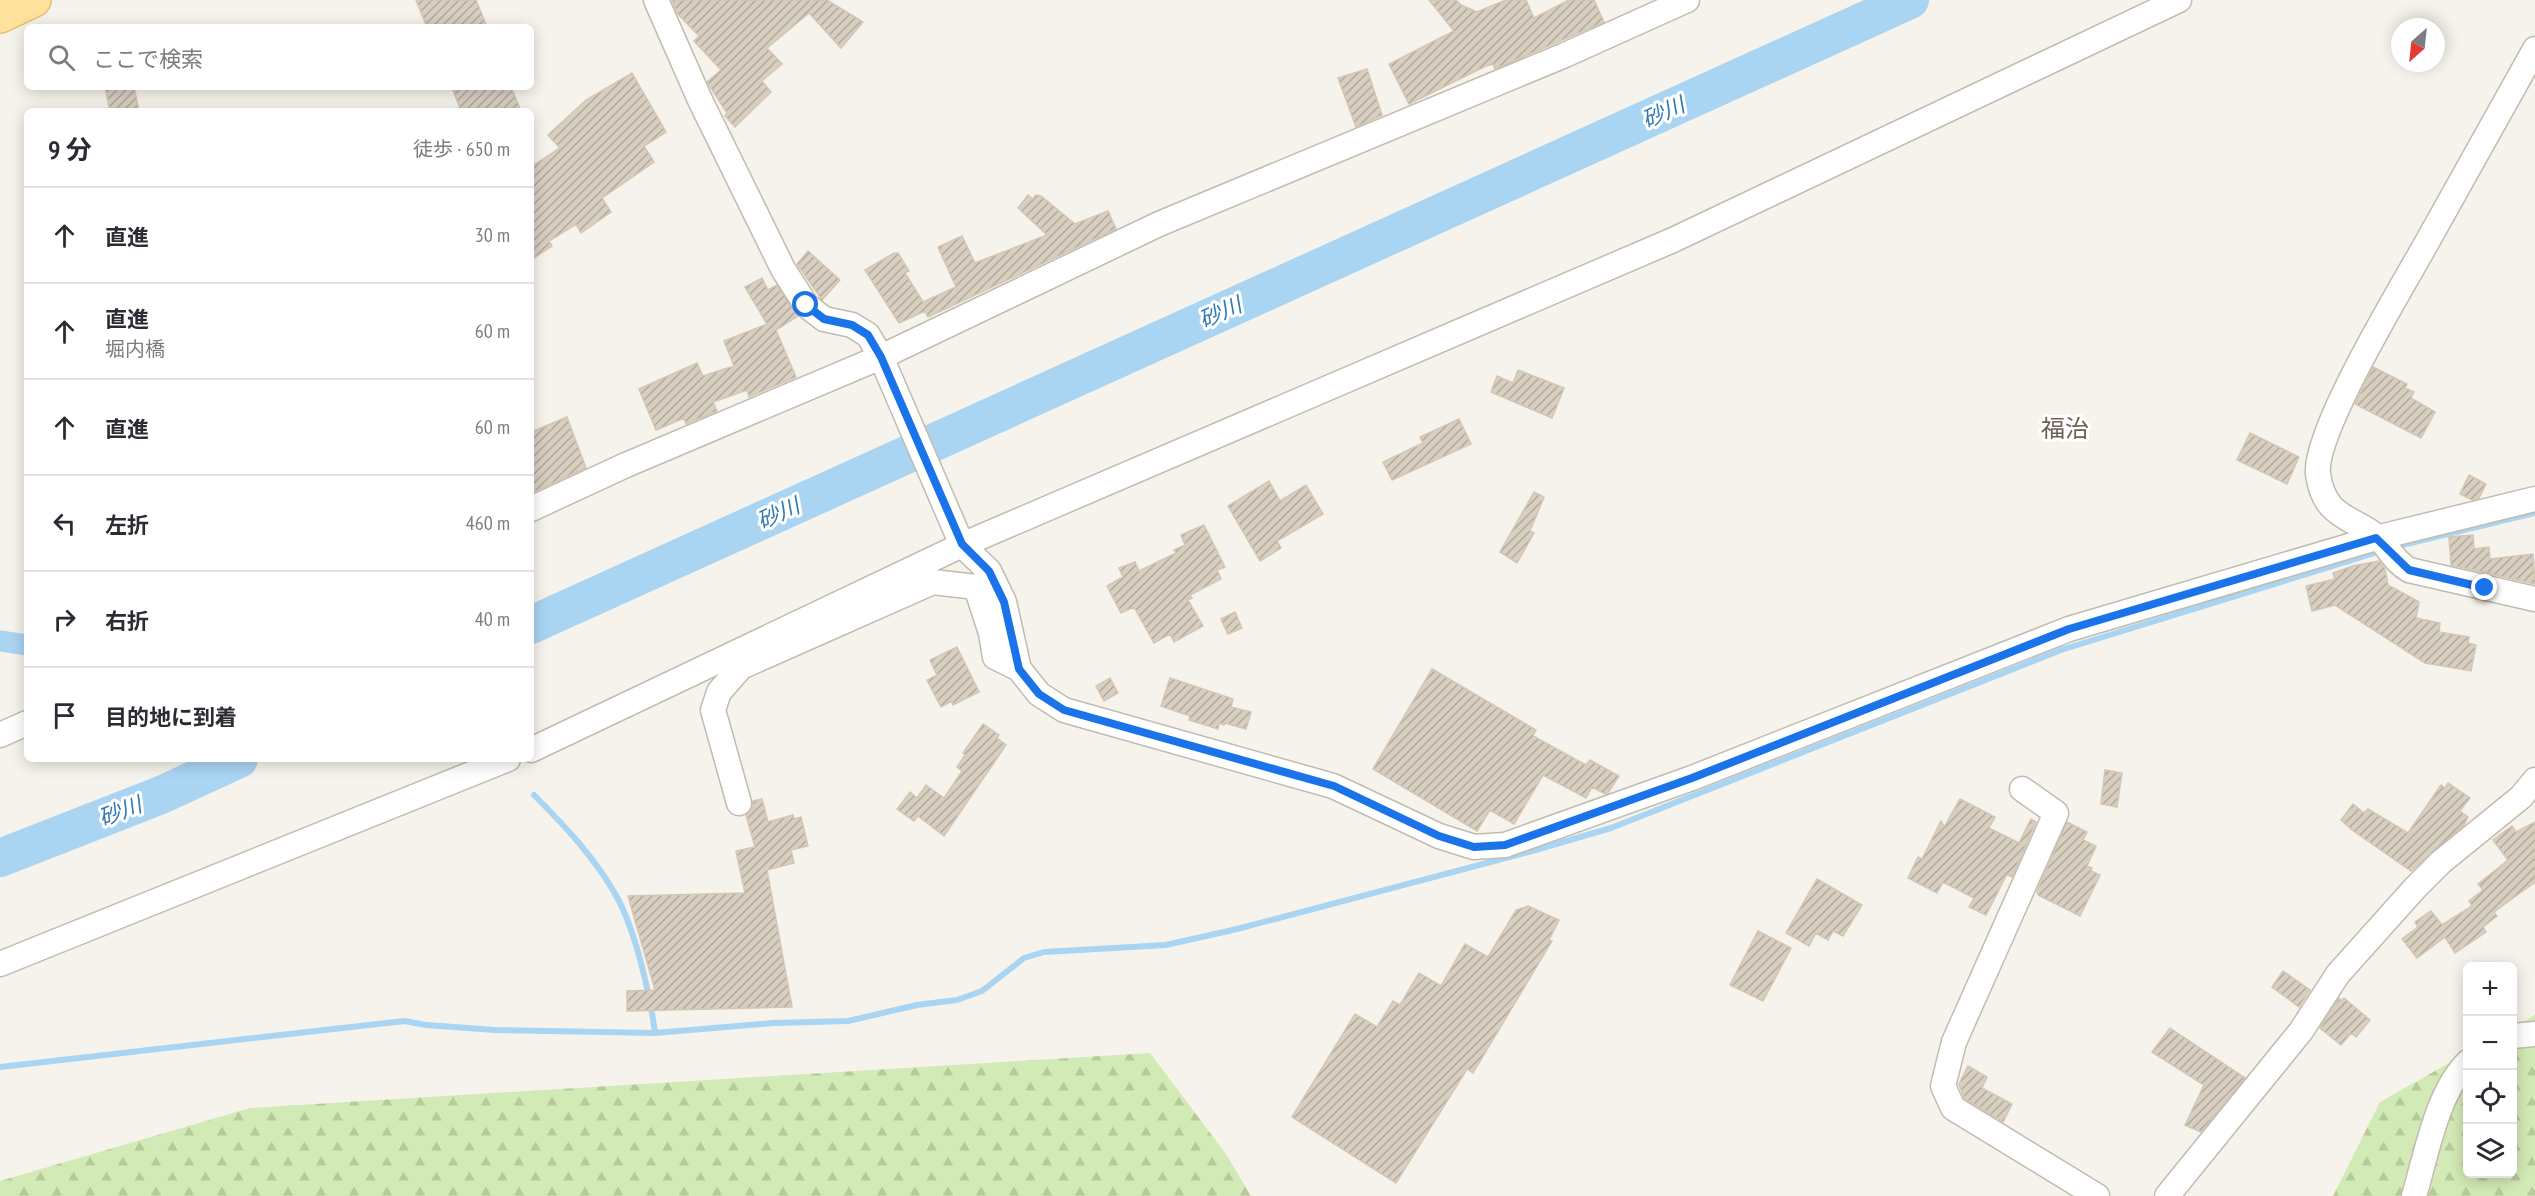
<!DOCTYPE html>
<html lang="ja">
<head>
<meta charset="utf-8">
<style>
  body { margin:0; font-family:"PT Sans Narrow","Noto Sans JP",sans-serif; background:#f2f2f3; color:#2b2b33 }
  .controls { position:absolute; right:18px; bottom:18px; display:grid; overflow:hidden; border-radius:9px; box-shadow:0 3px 15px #0003 }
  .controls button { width:54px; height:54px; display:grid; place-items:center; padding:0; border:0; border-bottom:2px solid #e1e1e2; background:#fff; color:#2b2b33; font:30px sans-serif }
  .compass { position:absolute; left:2391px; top:18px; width:54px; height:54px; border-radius:50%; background:#fff; box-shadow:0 3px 15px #0003; rotate:207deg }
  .stop { position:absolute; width:18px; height:18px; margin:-14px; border:4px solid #1a73e8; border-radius:50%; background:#fff }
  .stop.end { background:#1a73e8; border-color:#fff; box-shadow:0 2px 6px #0008 }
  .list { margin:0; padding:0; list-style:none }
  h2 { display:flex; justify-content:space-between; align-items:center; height:78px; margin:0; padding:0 24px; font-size:26px }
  h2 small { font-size:20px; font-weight:400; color:#7c7c81 }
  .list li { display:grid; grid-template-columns:39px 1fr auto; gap:18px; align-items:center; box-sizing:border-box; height:96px; padding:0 24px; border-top:2px solid #e1e1e2 }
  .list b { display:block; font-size:22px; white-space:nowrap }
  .list p { margin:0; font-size:20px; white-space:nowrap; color:#7c7c81 }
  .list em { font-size:20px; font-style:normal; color:#7c7c81 }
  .icon { flex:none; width:33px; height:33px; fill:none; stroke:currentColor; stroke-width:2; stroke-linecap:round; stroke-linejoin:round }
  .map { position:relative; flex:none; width:2535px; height:1196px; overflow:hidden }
  .search { position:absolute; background:#fff; box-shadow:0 3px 15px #0003; left:24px; top:24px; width:510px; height:66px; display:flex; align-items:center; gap:15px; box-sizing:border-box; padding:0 21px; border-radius:9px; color:#7c7c81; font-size:22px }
  .panel { position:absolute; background:#fff; box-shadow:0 3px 15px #0003; left:24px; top:108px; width:510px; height:654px; border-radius:9px }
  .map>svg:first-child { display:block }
  .forest { fill:url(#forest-firs) }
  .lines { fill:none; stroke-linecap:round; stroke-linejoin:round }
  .stream { stroke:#a9d4f2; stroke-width:6 }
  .canal { stroke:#a9d4f2; stroke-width:21 }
  .river { stroke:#a9d4f2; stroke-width:38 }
  .building { fill:url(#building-hatch); stroke:#d3c7b4; stroke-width:1.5 }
  .minor-casing { stroke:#c2bbae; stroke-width:27 }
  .primary-casing { stroke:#e6c16a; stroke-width:36 }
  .minor { stroke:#fff; stroke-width:24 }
  .primary { stroke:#ffe39c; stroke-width:33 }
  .route { stroke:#1a73e8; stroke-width:8 }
  .labels { text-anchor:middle; stroke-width:6; stroke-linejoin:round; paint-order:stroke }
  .water-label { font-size:22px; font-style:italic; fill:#2e7ab2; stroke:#fff }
  .quarter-label { font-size:24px; fill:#6e6250; stroke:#fff }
</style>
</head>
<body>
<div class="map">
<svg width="2535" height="1196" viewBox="0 0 2535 1196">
  <defs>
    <pattern id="forest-firs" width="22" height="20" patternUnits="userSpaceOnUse" patternTransform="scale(1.5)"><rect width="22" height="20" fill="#d2eab5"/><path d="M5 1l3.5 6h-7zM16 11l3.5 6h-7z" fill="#b6ca9c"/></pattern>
    <pattern id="building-hatch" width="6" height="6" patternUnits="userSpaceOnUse" patternTransform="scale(1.5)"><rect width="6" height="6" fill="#d8cfc1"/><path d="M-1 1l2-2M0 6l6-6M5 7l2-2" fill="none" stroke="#b1aa9e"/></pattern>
  </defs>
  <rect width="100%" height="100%" fill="#f6f3ec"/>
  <path class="forest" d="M 2535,1015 L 2535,1196 L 2333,1196 L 2380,1102 L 2467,1053 L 2468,1174 L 2512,1174 L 2513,1028 Z
    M 1150,1053 L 1226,1154 L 1251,1196 L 0,1196 L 0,1181 L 250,1108 Z"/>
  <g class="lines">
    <path class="stream" d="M 2394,547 L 2535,513
      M 534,795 C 565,826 597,860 618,899 C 636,933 650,995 655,1033
      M 0,1067 L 404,1021 L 426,1025 L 495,1030 L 655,1033 L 773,1023 L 848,1021 L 917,1005 L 957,1000 L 982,991 L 1024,958 L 1044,952 L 1166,945 L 1237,929 L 1532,851 L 1611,828 L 2061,650 L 2381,551"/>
    <path class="canal" d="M 0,641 L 27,645"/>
    <path class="river" d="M 531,625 L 1910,0
      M 0,858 L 161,795 L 239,759"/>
  </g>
  <path class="building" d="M 416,0 L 476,0 L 487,27 L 427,27 Z
    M 672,0 L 827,0 L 863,22 L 841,48 L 809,13 L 767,48 L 782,64 L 762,81 L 771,92 L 735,127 L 725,116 L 727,113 L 707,82 L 721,70 L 694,41 L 699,36 L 677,13 Z
    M 1429,0 L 1456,0 L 1461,5 L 1477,12 L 1506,0 L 1526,0 L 1534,18 L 1569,0 L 1594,0 L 1604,22 L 1495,69 L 1493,64 L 1486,66 L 1409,104 L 1389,64 L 1454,31 Z
    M 1367,69 L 1382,115 L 1356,127 L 1338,78 Z
    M 632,73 L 666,132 L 644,146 L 654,162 L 602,198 L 611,212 L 581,233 L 576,224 L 549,241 L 552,246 L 531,260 L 531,167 L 560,148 L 548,135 L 586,100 Z
    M 105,87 L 134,87 L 139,111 L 110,111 Z
    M 452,87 L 511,87 L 521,111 L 461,111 Z
    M 1028,195 L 1033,199 L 1036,195 L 1041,196 L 1075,224 L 1108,211 L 1116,229 L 928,317 L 925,311 L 899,323 L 865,270 L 894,253 L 898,253 L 909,271 L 905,273 L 923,302 L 956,287 L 938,247 L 962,236 L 975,263 L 1047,235 L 1018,208 Z
    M 808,251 L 840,280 L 822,300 L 797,264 Z
    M 762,278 L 768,290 L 777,285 L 798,316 L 776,330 L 796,377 L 749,397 L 747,390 L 713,402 L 717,411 L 686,424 L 684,418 L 656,430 L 639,389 L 697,363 L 703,376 L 734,366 L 724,341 L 767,324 L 745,287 Z
    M 2373,367 L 2407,384 L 2405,388 L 2414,392 L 2411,398 L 2435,412 L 2421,438 L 2355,404 Z
    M 1518,370 L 1564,388 L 1552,418 L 1491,392 L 1497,376 L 1513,383 Z
    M 567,417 L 586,468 L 531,493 L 531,432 Z
    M 1459,419 L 1471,444 L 1392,480 L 1383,462 L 1423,443 L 1420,437 Z
    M 2250,433 L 2299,457 L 2287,484 L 2237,460 Z
    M 2469,475 L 2486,484 L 2479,498 L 2472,500 L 2460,494 Z
    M 1269,481 L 1280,501 L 1306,485 L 1323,514 L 1277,541 L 1281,548 L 1260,561 L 1228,506 Z
    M 1534,492 L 1544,497 L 1530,531 L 1534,533 L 1517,563 L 1500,552 Z
    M 1204,525 L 1225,567 L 1217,570 L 1221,579 L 1190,595 L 1192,598 L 1188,600 L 1203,626 L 1174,642 L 1170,634 L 1154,643 L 1134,607 L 1121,613 L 1107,586 L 1123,577 L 1119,568 L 1135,562 L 1139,571 L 1176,553 L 1174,550 L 1185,545 L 1181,535 Z
    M 2473,535 L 2474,549 L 2489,547 L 2490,559 L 2533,554 L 2535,584 L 2451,565 L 2449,537 Z
    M 2379,561 L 2385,569 L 2388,585 L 2419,602 L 2416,618 L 2440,623 L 2439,632 L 2469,637 L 2468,643 L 2476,645 L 2471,671 L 2425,663 L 2335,605 L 2312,611 L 2306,586 L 2335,579 L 2333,573 L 2353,566 Z
    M 1235,612 L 1242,628 L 1228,634 L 1221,619 Z
    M 957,647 L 979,692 L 953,705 L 952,701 L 941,707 L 927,680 L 937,675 L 930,660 Z
    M 1432,669 L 1536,730 L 1533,736 L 1586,765 L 1590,760 L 1619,776 L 1608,793 L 1605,794 L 1592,787 L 1586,798 L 1543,775 L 1514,824 L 1490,810 L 1477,831 L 1373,769 Z
    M 1110,678 L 1118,693 L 1104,701 L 1096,686 Z
    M 1170,678 L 1233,699 L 1231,707 L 1251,712 L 1246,729 L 1225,723 L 1224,725 L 1219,723 L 1218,729 L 1189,720 L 1190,716 L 1161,706 Z
    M 983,724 L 999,735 L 997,738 L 1006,745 L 944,836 L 918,816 L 914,821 L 897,809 L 910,792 L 917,798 L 926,785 L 944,798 L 962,771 L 957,767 L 965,755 L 963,753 Z
    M 2105,770 L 2122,773 L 2117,807 L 2101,804 Z
    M 2448,783 L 2470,798 L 2460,811 L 2468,817 L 2464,825 L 2411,871 L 2352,830 L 2341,820 L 2353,804 L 2364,813 L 2368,809 L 2408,833 L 2441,785 L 2445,788 Z
    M 762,799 L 768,822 L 793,815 L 794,819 L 801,817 L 808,846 L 791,850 L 794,863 L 767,870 L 792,1007 L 627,1011 L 627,991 L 655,990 L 628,896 L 745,893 L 736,851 L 755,847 L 746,815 L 753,807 L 753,801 Z
    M 1960,799 L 1995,817 L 1989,828 L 2019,843 L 2031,819 L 2036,822 L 2012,877 L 2007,874 L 1986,915 L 1969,907 L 1974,898 L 1943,882 L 1937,893 L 1908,878 L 1918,857 L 1922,859 L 1941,821 L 1944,827 Z
    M 2067,822 L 2087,832 L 2083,840 L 2096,846 L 2087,866 L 2092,868 L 2091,871 L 2100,875 L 2080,916 L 2038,895 L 2037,891 Z
    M 2535,822 L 2535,882 L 2494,912 L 2497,916 L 2483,927 L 2486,932 L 2455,953 L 2445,937 L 2417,958 L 2402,939 L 2418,927 L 2415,922 L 2431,911 L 2442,925 L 2472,906 L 2469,901 L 2483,890 L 2478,884 L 2508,860 L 2493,840 L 2512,826 L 2516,832 Z
    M 1817,879 L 1862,905 L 1843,936 L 1833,931 L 1828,940 L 1816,933 L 1809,946 L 1786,933 Z
    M 1528,906 L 1559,920 L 1549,940 L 1552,941 L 1473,1073 L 1467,1069 L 1396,1183 L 1292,1117 L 1355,1014 L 1377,1027 L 1393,1001 L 1400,1005 L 1419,973 L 1441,986 L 1465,944 L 1488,957 L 1516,910 Z
    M 1758,931 L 1791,948 L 1763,1001 L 1730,985 Z
    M 2283,971 L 2310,990 L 2299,1007 L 2272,987 Z
    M 2339,998 L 2342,1001 L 2344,998 L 2370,1020 L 2356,1037 L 2351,1033 L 2341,1045 L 2320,1028 Z
    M 2170,1028 L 2245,1078 L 2201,1132 L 2185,1125 L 2204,1085 L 2152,1052 Z
    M 1968,1066 L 1987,1077 L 1982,1088 L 2012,1104 L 2003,1122 L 1964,1098 L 1959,1084 Z"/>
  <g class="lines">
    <g class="minor-casing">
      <path id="minor" d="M 656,0 L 700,100 L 783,269 L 806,305 L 824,319 L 852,325 L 868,335 L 881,357 L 962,545 L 989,571 L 1004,602 L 1019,669 L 1039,694 L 1064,710 L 1333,786 L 1439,836 L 1474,847 L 1505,845 L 1692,778 L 2069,629 L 2376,538 L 2535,499
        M 2535,49 C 2499,114 2462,179 2426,244 C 2402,287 2313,433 2318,474 C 2325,524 2359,515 2384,544 C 2392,554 2397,563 2409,570 L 2535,599
        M 531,509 L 626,465 L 881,357 L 1159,224 L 1565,55 L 1687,0
        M 0,735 L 27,723
        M 531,750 L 962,545 L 1673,240 L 2179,0
        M 2022,789 L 2056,813 L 1954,1042 L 1943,1086 L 1953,1108 L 2097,1196
        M 739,803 L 713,710 L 719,692 L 741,667 L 933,582 L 976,587 L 991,633 L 995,657 L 1019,669
        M 0,964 L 508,759
        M 2512,1036 L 2535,1034
        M 2167,1196 L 2301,1031 L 2338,974 L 2415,888 L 2441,862 L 2521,797 L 2535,780
        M 2414,1196 C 2426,1156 2437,1092 2468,1062"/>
    </g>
    <g class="primary-casing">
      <path id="primary" d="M 0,16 L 34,0"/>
    </g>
    <use href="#minor" class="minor"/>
    <use href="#primary" class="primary"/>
  </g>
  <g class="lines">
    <path class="route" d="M 806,305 L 824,319 L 852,325 L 868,335 L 881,357 L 962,544 L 989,571 L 1004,602 L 1019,669 L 1039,694 L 1064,710 L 1334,786 L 1439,836 L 1474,847 L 1505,845 L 1692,778 L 2069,629 L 2376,538 L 2409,570 L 2485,588"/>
  </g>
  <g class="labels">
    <g class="water-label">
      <text transform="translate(1663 112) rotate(-24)" y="8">砂川</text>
      <text transform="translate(1220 312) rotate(-24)" y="8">砂川</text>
      <text transform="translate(778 513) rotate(-24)" y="8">砂川</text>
      <text transform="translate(120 811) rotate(-21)" y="8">砂川</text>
    </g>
    <g class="quarter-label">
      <text x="2065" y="437">福治</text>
    </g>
  </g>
</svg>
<div class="controls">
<button>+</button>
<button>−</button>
<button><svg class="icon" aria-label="locate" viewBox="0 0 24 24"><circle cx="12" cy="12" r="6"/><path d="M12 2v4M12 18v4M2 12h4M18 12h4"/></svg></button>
<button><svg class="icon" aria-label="layers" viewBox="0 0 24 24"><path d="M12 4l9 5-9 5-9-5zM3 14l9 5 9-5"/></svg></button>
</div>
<svg class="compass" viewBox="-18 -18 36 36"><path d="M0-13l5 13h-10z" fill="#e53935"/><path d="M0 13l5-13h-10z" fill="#7c7c81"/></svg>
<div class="stop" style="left:806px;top:305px"></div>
<div class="stop end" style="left:2485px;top:588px"></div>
<div class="search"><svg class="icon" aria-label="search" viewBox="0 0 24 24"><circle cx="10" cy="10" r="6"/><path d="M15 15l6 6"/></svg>ここで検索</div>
<section class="panel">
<h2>9 分<small>徒歩 · 650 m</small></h2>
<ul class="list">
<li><svg class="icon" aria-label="ahead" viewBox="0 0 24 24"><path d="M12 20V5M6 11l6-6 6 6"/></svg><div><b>直進</b></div><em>30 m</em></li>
<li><svg class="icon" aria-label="ahead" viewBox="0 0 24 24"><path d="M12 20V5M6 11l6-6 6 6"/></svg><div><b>直進</b><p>堀内橋</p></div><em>60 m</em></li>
<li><svg class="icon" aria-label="ahead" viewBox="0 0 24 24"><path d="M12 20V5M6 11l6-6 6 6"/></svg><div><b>直進</b></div><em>60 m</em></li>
<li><svg class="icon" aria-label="left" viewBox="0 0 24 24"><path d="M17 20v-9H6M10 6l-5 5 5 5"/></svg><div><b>左折</b></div><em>460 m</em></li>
<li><svg class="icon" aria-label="right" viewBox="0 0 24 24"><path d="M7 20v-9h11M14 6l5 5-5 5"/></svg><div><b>右折</b></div><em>40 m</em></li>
<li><svg class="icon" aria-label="arrive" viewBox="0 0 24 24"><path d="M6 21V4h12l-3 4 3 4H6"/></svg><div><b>目的地に到着</b></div></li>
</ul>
</section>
</div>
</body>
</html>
